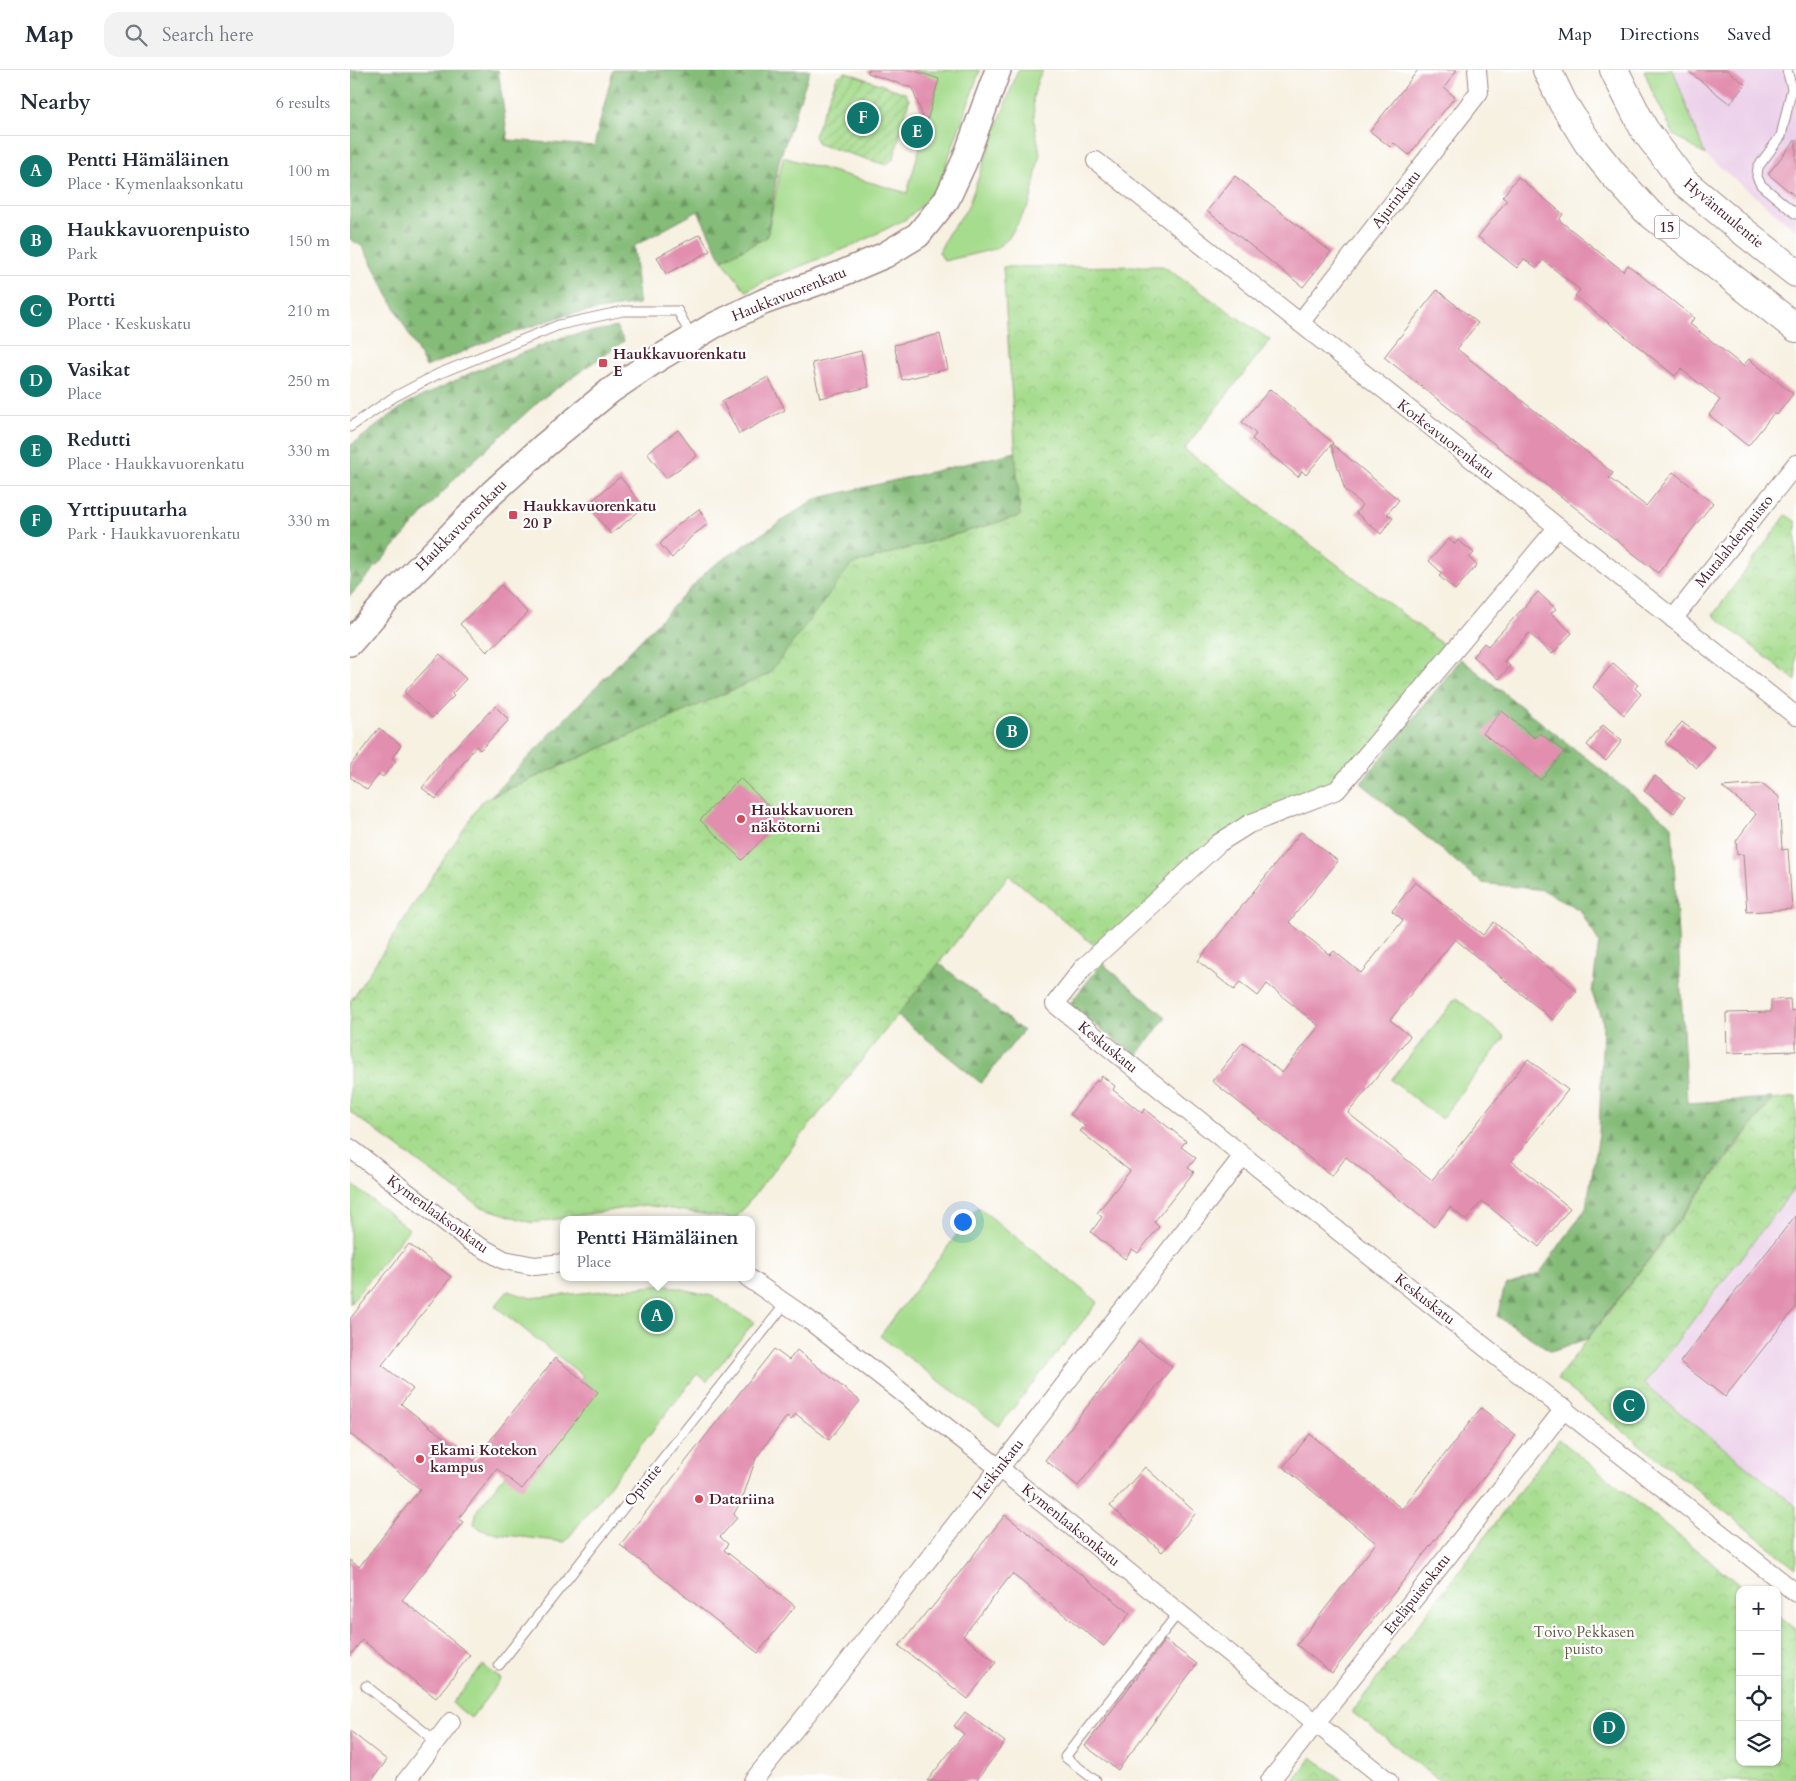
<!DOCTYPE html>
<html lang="en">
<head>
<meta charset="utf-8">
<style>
  body { margin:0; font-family:Cardo,serif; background:#f2f2f3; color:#1f2937 }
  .controls { position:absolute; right:15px; bottom:15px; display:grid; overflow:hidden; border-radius:10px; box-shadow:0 1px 4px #0004 }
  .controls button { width:45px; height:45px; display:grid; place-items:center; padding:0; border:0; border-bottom:1px solid #e0e1e3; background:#fff; color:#1f2937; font:25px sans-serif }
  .you { position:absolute; left:612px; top:1151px; width:18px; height:18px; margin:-12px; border:4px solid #fff; border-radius:50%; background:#1a73e8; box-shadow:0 0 0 8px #1a73e833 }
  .badge { display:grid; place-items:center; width:32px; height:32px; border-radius:50%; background:#0f766e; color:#fff; font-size:16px; font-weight:700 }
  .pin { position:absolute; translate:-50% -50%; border:2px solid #fff; box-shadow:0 1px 5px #0006 }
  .popup { position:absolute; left:210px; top:1146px; width:195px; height:65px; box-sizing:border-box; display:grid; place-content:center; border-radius:10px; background:#fff; filter:drop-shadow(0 1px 4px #0005); font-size:16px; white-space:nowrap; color:#747a83 }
  .popup b { font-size:19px; color:#1f2937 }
  .popup::after { content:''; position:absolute; left:50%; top:100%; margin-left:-10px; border:10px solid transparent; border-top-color:#fff }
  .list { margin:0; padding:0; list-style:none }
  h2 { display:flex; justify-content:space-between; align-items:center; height:65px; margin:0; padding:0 20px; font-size:21px }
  h2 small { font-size:16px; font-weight:400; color:#747a83 }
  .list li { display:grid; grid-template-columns:32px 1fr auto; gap:15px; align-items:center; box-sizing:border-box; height:70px; padding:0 20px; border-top:1px solid #e0e1e3 }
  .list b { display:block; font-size:19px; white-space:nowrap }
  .list p { margin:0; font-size:16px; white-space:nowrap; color:#747a83 }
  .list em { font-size:16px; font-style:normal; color:#747a83 }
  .icon { flex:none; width:28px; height:28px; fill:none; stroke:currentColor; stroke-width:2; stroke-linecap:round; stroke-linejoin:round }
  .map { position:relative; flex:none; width:1446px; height:1711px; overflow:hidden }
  header { display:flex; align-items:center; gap:30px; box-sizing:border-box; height:70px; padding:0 25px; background:#fff; border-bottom:1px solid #e0e1e3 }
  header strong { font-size:24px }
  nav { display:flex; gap:28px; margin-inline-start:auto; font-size:18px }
  .search { width:350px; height:45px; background:#f2f2f3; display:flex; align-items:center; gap:12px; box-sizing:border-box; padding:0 18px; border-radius:15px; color:#747a83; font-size:19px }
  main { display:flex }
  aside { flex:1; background:#fff }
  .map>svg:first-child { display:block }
  .built { fill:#ecd1ea }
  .grass { fill:#a6dc8d; stroke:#787e5c }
  .forest { fill:url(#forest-firs); stroke:#676e52 }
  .park { fill:url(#park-crowns); stroke:#787e5c }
  .garden { fill:url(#garden-furrows); stroke:#787e5c }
  .building { fill:#e28eaf }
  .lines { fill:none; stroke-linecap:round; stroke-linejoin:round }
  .lane-casing { stroke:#a08886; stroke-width:11 }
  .street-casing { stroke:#a08886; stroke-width:20 }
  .secondary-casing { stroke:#a08886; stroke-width:28 }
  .highway-casing { stroke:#a08886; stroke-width:30 }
  .lane { stroke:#fff; stroke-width:9 }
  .street { stroke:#fff; stroke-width:18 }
  .secondary { stroke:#fff; stroke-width:25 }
  .highway { stroke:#fff; stroke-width:28 }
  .poi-dot { fill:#d1495b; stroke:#fff; stroke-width:2 }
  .labels { text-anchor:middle; stroke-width:4.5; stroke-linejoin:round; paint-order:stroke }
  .shield { fill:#fff; stroke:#80626b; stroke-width:1 }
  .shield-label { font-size:14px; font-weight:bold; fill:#4a1f2b }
  .street-label { font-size:15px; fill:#4a1f2b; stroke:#fff }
  .poi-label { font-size:15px; font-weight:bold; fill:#4a1f2b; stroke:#fff; text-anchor:start }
  .park-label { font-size:15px; fill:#665848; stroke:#fff }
</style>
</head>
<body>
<header>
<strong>Map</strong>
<div class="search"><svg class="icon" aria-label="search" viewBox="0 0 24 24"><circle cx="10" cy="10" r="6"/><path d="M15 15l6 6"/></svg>Search here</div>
<nav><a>Map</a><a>Directions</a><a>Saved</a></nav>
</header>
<main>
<aside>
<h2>Nearby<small>6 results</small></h2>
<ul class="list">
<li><span class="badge">A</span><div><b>Pentti Hämäläinen</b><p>Place · Kymenlaaksonkatu</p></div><em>100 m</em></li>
<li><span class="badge">B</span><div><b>Haukkavuorenpuisto</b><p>Park</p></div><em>150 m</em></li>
<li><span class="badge">C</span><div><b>Portti</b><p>Place · Keskuskatu</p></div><em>210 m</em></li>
<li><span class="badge">D</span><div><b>Vasikat</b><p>Place</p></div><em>250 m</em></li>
<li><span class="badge">E</span><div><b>Redutti</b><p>Place · Haukkavuorenkatu</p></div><em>330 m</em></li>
<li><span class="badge">F</span><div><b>Yrttipuutarha</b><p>Park · Haukkavuorenkatu</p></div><em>330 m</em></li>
</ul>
</aside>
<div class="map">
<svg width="1446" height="1711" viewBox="0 0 1446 1711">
  <defs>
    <pattern id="forest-firs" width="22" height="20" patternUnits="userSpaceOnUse" patternTransform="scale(1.25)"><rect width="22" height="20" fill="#84bc78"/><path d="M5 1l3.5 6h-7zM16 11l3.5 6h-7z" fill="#6e9863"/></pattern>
    <pattern id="park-crowns" width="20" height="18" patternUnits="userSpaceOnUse" patternTransform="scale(1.25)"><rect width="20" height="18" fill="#a6dc8d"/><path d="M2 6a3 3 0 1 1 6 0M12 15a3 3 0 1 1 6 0" fill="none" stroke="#90bc7a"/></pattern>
    <pattern id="garden-furrows" width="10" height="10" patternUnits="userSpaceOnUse" patternTransform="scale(1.25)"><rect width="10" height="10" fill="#a6dc8d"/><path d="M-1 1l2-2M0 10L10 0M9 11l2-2" fill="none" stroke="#90bc7a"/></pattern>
  </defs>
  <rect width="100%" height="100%" fill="#fff"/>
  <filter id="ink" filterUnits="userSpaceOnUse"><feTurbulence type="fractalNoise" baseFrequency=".02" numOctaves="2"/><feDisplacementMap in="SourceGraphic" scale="10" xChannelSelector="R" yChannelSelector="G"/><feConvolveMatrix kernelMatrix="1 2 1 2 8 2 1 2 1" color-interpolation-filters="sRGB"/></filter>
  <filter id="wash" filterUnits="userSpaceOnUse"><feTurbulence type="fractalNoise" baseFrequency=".0096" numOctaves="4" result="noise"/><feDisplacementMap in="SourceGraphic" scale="20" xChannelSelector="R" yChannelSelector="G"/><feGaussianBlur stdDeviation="1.12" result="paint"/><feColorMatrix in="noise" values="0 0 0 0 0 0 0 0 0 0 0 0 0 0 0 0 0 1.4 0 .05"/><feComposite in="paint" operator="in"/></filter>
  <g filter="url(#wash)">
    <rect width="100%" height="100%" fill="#f7f1e2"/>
    <path class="built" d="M 1323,0 L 1446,0 L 1446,160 L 1355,85 Z
      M 1446,1114 L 1446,1435 L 1293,1314 Z"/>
    <path class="grass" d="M 562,0 L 630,0 L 586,123 L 556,149 L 504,175 L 421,208 L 396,221 L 372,190 L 417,167 L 433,87 L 557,123 L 589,10 Z
      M 668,0 L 693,0 L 688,9 L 683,28 L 685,58 L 690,83 L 680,133 L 658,169 L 645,179 L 594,191 L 589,182 L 598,164 L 617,139 Z
      M 1294,0 L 1323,0 L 1355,85 L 1324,65 L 1302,21 Z
      M 1106,928 L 1155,967 L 1091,1049 L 1041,1010 Z
      M 0,1113 L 59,1159 L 0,1234 Z
      M 628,1137 L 748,1232 L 649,1356 L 530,1266 Z
      M 315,1215 L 362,1226 L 404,1252 L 357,1311 L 347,1304 L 215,1472 L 147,1464 L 132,1460 L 124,1454 L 127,1440 L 233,1306 L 145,1236 L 158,1221 L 181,1228 Z
      M 133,1595 L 151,1609 L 121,1648 L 102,1633 Z"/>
    <path class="forest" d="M 0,0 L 148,0 L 158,70 L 244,76 L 263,0 L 460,0 L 429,91 L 417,167 L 372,190 L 348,141 L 284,176 L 289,234 L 216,245 L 146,268 L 76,297 L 13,177 L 0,169 Z
      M 266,257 L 274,271 L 190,330 L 107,406 L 0,526 L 0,376 L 56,334 L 123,302 L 213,267 Z
      M 666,382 L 670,446 L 506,493 L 419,604 L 140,727 L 360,498 L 465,429 Z
      M 1111,589 L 1322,756 L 1337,1033 L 1422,1028 L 1237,1269 L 1201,1281 L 1147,1246 L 1155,1216 L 1189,1204 L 1236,1138 L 1249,1064 L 1253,953 L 1242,923 L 1249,872 L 1230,840 L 1193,820 L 1132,813 L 1011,713 Z
      M 589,893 L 673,961 L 631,1013 L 547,945 Z
      M 752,893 L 816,947 L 787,986 L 719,935 Z"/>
    <path class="park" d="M 813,196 L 920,270 L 834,379 L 1103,582 L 987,720 L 869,773 L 751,881 L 659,805 L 385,1149 L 295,1135 L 182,1153 L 129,1136 L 0,1042 L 0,932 L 132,731 L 419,604 L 501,495 L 670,446 L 653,197 Z
      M 1436,445 L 1446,452 L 1446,611 L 1363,545 Z
      M 1446,1027 L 1446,1116 L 1294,1314 L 1446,1436 L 1446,1498 L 1207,1309 L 1422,1030 Z
      M 1209,1369 L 1396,1520 L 1390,1520 L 1390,1692 L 1427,1692 L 1427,1545 L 1446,1560 L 1446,1711 L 1090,1711 L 1002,1642 Z
      M 962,1687 L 993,1711 L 944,1711 Z"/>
    <path class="garden" d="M 496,2 L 555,23 L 559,30 L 544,88 L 536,95 L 468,74 L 464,66 L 487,7 Z"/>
    <g id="blocks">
      <path class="building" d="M 518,0 L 562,0 L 589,9 L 576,55 L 562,18 L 518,3 Z
        M 1068,0 L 1107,0 L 1094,18 L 1105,27 L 1059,85 L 1044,73 L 1040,77 L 1020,61 Z
        M 1337,0 L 1377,0 L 1395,14 L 1380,34 Z
        M 1446,69 L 1446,127 L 1418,104 Z
        M 885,106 L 981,182 L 953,217 L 857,141 Z
        M 1168,107 L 1213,144 L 1209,150 L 1273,201 L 1278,195 L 1344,248 L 1340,254 L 1393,296 L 1399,289 L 1443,324 L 1427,345 L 1424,343 L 1398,376 L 1359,345 L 1370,330 L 1331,299 L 1325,306 L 1225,226 L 1230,220 L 1193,190 L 1187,198 L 1174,189 L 1167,198 L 1128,167 L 1157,130 L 1152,127 Z
        M 350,164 L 360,181 L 316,204 L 307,187 Z
        M 1087,220 L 1128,253 L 1107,279 L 1263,403 L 1259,408 L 1296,436 L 1323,402 L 1363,433 L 1308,503 L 1034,287 Z
        M 590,264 L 598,299 L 552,310 L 544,275 Z
        M 511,281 L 519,317 L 470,328 L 462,293 Z
        M 418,307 L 435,340 L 389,364 L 372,331 Z
        M 920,319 L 983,373 L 982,374 L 1049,430 L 1037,444 L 1043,448 L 1031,464 L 1006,443 L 1012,435 L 995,420 L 981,375 L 956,405 L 952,401 L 948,407 L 902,369 L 906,364 L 892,352 Z
        M 328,360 L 347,386 L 316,408 L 297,383 Z
        M 270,407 L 294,437 L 261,464 L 237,435 Z
        M 349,439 L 358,454 L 342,466 L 322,488 L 310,474 L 330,453 Z
        M 1099,469 L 1105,474 L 1108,470 L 1124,483 L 1119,488 L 1127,495 L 1105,520 L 1089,506 L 1092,503 L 1079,491 Z
        M 151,515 L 178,543 L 137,582 L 110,554 Z
        M 1188,522 L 1206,539 L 1201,543 L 1222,563 L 1202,584 L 1179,563 L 1154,591 L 1160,596 L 1149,609 L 1123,586 L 1134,573 L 1138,576 Z
        M 90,584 L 116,609 L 102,624 L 104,626 L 82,648 L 54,622 Z
        M 1263,593 L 1288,615 L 1285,618 L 1291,624 L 1274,645 L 1243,617 Z
        M 145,636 L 159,650 L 130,680 L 126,676 L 86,729 L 72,718 L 95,688 Z
        M 1152,641 L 1185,668 L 1190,663 L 1214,682 L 1191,710 L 1133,663 Z
        M 1332,652 L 1364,677 L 1347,698 L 1315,672 Z
        M 1253,655 L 1272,671 L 1256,691 L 1237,675 Z
        M 29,658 L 51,675 L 42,688 L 46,691 L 33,707 L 29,704 L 17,720 L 0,707 L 0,696 Z
        M 1305,706 L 1334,728 L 1324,743 L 1294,721 Z
        M 390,708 L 432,749 L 392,790 L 350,750 Z
        M 1413,714 L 1429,727 L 1432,780 L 1438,779 L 1442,839 L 1397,842 L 1393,784 L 1387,785 L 1386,771 L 1406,744 L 1372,717 Z
        M 951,762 L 988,791 L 939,852 L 980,885 L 984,881 L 1011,903 L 1053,850 L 1042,841 L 1065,812 L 1133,865 L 1144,852 L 1227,921 L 1203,950 L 1105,869 L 1040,950 L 1060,966 L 998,1043 L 1082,1110 L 1178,989 L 1218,1020 L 1162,1091 L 1220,1138 L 1189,1177 L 1132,1131 L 1116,1150 L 1100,1137 L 1084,1157 L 996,1087 L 982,1106 L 862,1011 L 893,972 L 932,1003 L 969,956 L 917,914 L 908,926 L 890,912 L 884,920 L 848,891 Z
        M 1440,929 L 1441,941 L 1446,940 L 1446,981 L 1377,983 L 1376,943 L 1421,942 L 1421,930 Z
        M 752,1006 L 765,1016 L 763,1020 L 792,1043 L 795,1039 L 836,1071 L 831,1077 L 846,1088 L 838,1098 L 844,1102 L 804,1152 L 809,1157 L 788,1183 L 782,1179 L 775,1189 L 741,1162 L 752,1147 L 747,1143 L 780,1101 L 730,1061 L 735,1056 L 720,1044 L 747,1010 L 748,1011 Z
        M 1446,1145 L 1446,1237 L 1375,1327 L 1330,1292 Z
        M 59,1174 L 101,1207 L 32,1295 L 63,1319 L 51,1334 L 124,1391 L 205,1288 L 248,1322 L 172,1419 L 147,1399 L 108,1449 L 113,1452 L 52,1530 L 120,1585 L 86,1628 L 12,1570 L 0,1586 L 0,1490 L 9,1497 L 70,1419 L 0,1364 L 0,1249 Z
        M 789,1271 L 822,1297 L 728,1416 L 695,1390 Z
        M 424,1279 L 439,1290 L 447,1280 L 510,1331 L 479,1370 L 446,1344 L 441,1350 L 437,1346 L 406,1388 L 394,1424 L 384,1444 L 387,1448 L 370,1467 L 378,1474 L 374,1480 L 445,1536 L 408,1583 L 270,1475 Z
        M 1131,1338 L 1166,1365 L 982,1603 L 947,1575 L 1026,1473 L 933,1397 L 960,1364 L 1052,1439 Z
        M 795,1397 L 846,1443 L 812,1482 L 760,1436 Z
        M 655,1445 L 780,1543 L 754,1576 L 662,1504 L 613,1566 L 646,1592 L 618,1629 L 549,1576 L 579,1539 L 580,1540 Z
        M 815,1570 L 847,1594 L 768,1700 L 735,1676 Z
        M 615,1642 L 655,1672 L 626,1711 L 577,1711 L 614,1664 L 604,1656 Z
        M 0,1661 L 37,1690 L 21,1711 L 0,1711 Z"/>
    </g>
  </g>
  <g filter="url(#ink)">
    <use href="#blocks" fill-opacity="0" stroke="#a08886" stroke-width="1"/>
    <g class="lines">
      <g class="lane-casing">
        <path id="lane" d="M 1437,0 L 1442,18 L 1431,66 L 1408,97 L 1407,107 L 1411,115 L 1446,144
          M 0,357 L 44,327 L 88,304 L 209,255 L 273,241 L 328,241 L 342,268
          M 149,1595 L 436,1233
          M 16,1616 L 86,1671
          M 746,1711 L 715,1687 L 829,1542"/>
      </g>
      <g class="street-casing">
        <path id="street" d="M 746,91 L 1446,646
          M 950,253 L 1129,22 L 1127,0
          M 1208,457 L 987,720 L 899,754 L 869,773 L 733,898 L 705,934 L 906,1096 L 1446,1523
          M 1323,549 L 1446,394
          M 0,1078 L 120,1171 L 154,1190 L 185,1196 L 213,1193
          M 397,1207 L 455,1247 L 649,1398 L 1038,1711
          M 56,1711 L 101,1652
          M 403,1711 L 477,1619 L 893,1086
          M 920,1711 L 1215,1338"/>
      </g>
      <g class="secondary-casing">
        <path id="secondary" d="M 0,573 L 43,524 L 142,423 L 195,375 L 260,321 L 309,288 L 363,256 L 413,232 L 488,205 L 535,185 L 568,165 L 597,129 L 614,92 L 648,0"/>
      </g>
      <g class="highway-casing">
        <path id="highway" d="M 1197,0 L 1213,33 L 1238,73 L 1263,104 L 1297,141 L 1446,258
          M 1264,0 L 1294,59 L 1334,112 L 1389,158 L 1446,203"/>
      </g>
      <use href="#lane" class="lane"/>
      <use href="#street" class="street"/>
      <use href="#secondary" class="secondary"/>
      <use href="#highway" class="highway"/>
    </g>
  </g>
  <g class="poi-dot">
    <rect x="248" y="288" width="10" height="10" rx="2.5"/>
    <rect x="158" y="440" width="10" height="10" rx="2.5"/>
    <circle cx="391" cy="749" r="5"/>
    <circle cx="70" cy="1389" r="5"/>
    <circle cx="349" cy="1429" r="5"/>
  </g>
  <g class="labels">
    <rect class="shield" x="1304.5" y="145.5" width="25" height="23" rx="4"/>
    <g class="shield-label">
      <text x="1317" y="162">15</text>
    </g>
    <g class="street-label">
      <text transform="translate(1046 129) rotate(-52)" y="5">Ajurinkatu</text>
      <text transform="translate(1374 143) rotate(40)" y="5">Hyväntuulentie</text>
      <text transform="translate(439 224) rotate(-22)" y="5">Haukkavuorenkatu</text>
      <text transform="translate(1096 369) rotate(38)" y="5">Korkeavuorenkatu</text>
      <text transform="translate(111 455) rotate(-45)" y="5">Haukkavuorenkatu</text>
      <text transform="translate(1384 471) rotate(-51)" y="5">Mutalahdenpuisto</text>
      <text transform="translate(758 977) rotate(39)" y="5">Keskuskatu</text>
      <text transform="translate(88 1144) rotate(36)" y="5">Kymenlaaksonkatu</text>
      <text transform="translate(1075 1229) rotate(38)" y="5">Keskuskatu</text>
      <text transform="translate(648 1399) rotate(-52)" y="5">Heikinkatu</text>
      <text transform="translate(293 1415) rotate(-51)" y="5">Opintie</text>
      <text transform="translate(721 1455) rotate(39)" y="5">Kymenlaaksonkatu</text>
      <text transform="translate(1067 1524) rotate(-52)" y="5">Eteläpuistokatu</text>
    </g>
    <g class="poi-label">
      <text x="263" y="289">Haukkavuorenkatu<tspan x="263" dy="17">E</tspan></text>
      <text x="173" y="441">Haukkavuorenkatu<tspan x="173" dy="17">20 P</tspan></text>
      <text x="401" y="745">Haukkavuoren<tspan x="401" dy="17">näkötorni</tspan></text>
      <text x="80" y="1385">Ekami Kotekon<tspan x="80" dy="17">kampus</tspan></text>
      <text x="359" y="1434">Datariina</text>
    </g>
    <g class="park-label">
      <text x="1234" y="1567">Toivo Pekkasen<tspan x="1234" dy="17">puisto</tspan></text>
    </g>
  </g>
</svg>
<div class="controls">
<button>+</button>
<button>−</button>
<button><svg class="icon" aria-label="locate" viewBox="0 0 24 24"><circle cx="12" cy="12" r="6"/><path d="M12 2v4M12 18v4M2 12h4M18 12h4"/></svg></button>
<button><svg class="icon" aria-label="layers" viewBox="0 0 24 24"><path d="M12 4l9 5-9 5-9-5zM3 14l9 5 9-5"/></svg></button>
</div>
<div class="you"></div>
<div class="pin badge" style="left:307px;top:1246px">A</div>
<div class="popup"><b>Pentti Hämäläinen</b>Place</div>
<div class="pin badge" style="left:662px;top:662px">B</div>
<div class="pin badge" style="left:1279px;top:1336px">C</div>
<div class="pin badge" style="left:1259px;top:1658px">D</div>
<div class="pin badge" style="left:567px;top:62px">E</div>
<div class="pin badge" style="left:513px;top:48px">F</div>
</div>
</main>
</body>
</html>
